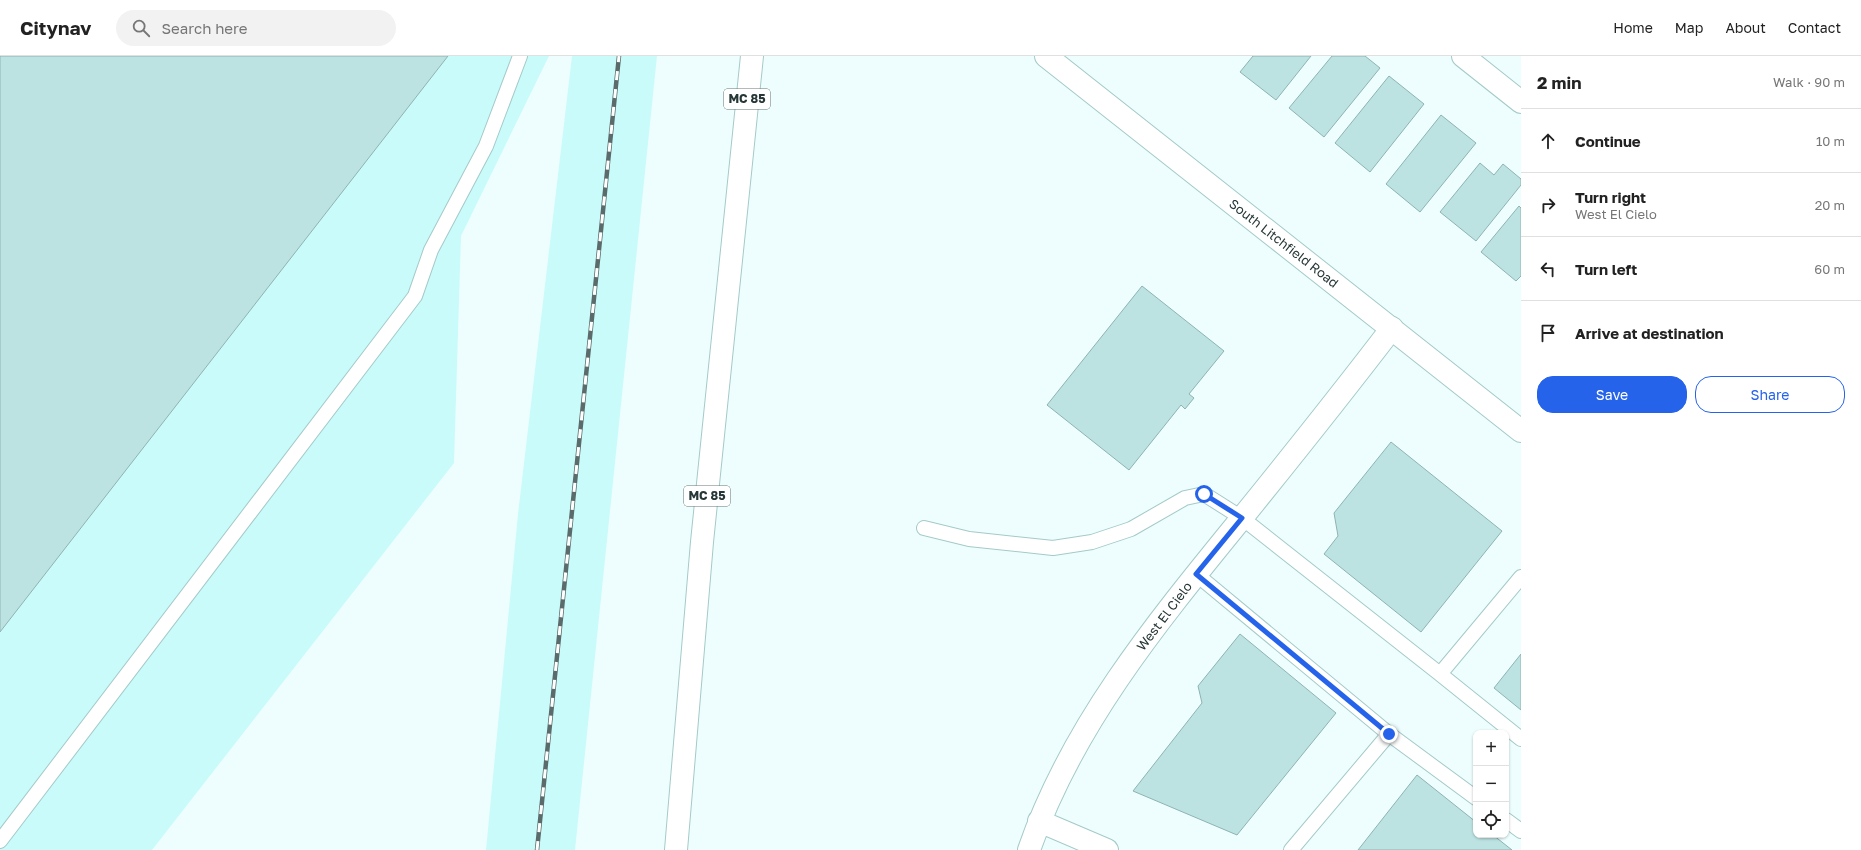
<!DOCTYPE html>
<html lang="en">
<head>
<meta charset="utf-8">
<style>
  body { margin:0; font-family:"Golos Text",sans-serif; background:#f2f2f2; color:#222 }
  .controls { position:absolute; right:12px; bottom:12px; display:grid; overflow:hidden; border-radius:8px; box-shadow:0 1px 3px #0004 }
  .controls button { width:36px; height:36px; display:grid; place-items:center; padding:0; border:0; border-bottom:1px solid #e0e0e0; background:#fff; color:#222; font:20px sans-serif }
  .stop { position:absolute; width:12px; height:12px; margin:-9px; border:3px solid #2563eb; border-radius:50%; background:#fff }
  .stop.end { background:#2563eb; border-color:#fff; box-shadow:0 1px 4px #0008 }
  .list { margin:0; padding:0; list-style:none }
  h2 { display:flex; justify-content:space-between; align-items:center; height:52px; margin:0; padding:0 16px; font-size:17px }
  h2 small { font-size:13px; font-weight:400; color:#767676 }
  .list li { display:grid; grid-template-columns:26px 1fr auto; gap:12px; align-items:center; box-sizing:border-box; height:64px; padding:0 16px; border-top:1px solid #e0e0e0 }
  .list b { display:block; font-size:15px; white-space:nowrap }
  .list p { margin:0; font-size:13px; white-space:nowrap; color:#767676 }
  .list em { font-size:13px; font-style:normal; color:#767676 }
  .actions { display:flex; gap:8px; padding:12px 16px }
  .actions a { flex:1; padding:9px 0; border:1px solid #2563eb; border-radius:16px; text-align:center; font-size:14px; color:#2563eb }
  .actions .main { background:#2563eb; color:#fff }
  .icon { flex:none; width:22px; height:22px; fill:none; stroke:currentColor; stroke-width:2; stroke-linecap:round; stroke-linejoin:round }
  .map { position:relative; flex:none; width:1521px; height:794px; overflow:hidden }
  header { display:flex; align-items:center; gap:24px; box-sizing:border-box; height:56px; padding:0 20px; background:#fff; border-bottom:1px solid #e0e0e0 }
  header strong { font-size:19px }
  nav { display:flex; gap:22px; margin-inline-start:auto; font-size:14px }
  .search { width:280px; height:36px; background:#f2f2f2; display:flex; align-items:center; gap:10px; box-sizing:border-box; padding:0 14px; border-radius:22px; color:#767676; font-size:15px }
  main { display:flex }
  aside { flex:1; background:#fff }
  .map>svg:first-child { display:block }
  .built { fill:#c9fbfa }
  .building { fill:#bce3e2; stroke:#8eb3b3 }
  .lines { fill:none; stroke-linecap:round; stroke-linejoin:round }
  .service-casing { stroke:#a4cac9; stroke-width:16 }
  .minor-casing { stroke:#a4cac9; stroke-width:24 }
  .secondary-casing { stroke:#a4cac9; stroke-width:24 }
  .primary-casing { stroke:#a4cac9; stroke-width:24 }
  .service { stroke:#fff; stroke-width:14 }
  .minor { stroke:#fff; stroke-width:22 }
  .secondary { stroke:#fff; stroke-width:22 }
  .primary { stroke:#fff; stroke-width:22 }
  .rail-casing { stroke:#5b6a6a; stroke-width:4.5 }
  .rail { stroke:#fff; stroke-width:3; stroke-dasharray:9; stroke-linecap:butt }
  .route { stroke:#2563eb; stroke-width:5 }
  .labels { text-anchor:middle; stroke-width:3.5; stroke-linejoin:round; paint-order:stroke }
  .shield { fill:#fff; stroke:#687272; stroke-width:1 }
  .shield-label { font-size:12px; font-weight:bold; fill:#273636 }
  .street-label { font-size:13px; fill:#273636; stroke:#fff }
</style>
</head>
<body>
<header>
<strong>Citynav</strong>
<div class="search"><svg class="icon" aria-label="search" viewBox="0 0 24 24"><circle cx="10" cy="10" r="6"/><path d="M15 15l6 6"/></svg>Search here</div>
<nav><a>Home</a><a>Map</a><a>About</a><a>Contact</a></nav>
</header>
<main>
<div class="map">
<svg width="1521" height="794" viewBox="0 0 1521 794">
  <rect width="100%" height="100%" fill="#eefefe"/>
  <path class="built" d="M 0,0 L 549,0 L 461,180 L 454,407 L 152,794 L 0,794 Z
    M 572,0 L 657,0 L 575,794 L 486,794 L 518,458 Z"/>
  <path class="building" d="M 0,0 L 448,0 L 0,576 Z
    M 1253,0 L 1311,0 L 1276,44 L 1240,16 Z
    M 1332,0 L 1365,0 L 1380,12 L 1324,81 L 1289,52 Z
    M 1389,20 L 1424,48 L 1370,116 L 1335,87 Z
    M 1441,59 L 1476,87 L 1420,156 L 1386,128 Z
    M 1480,107 L 1494,119 L 1503,108 L 1521,123 L 1521,129 L 1476,185 L 1440,156 Z
    M 1519,150 L 1521,152 L 1521,220 L 1516,225 L 1481,196 Z
    M 1142,230 L 1224,295 L 1189,338 L 1194,342 L 1185,353 L 1181,349 L 1129,414 L 1047,349 Z
    M 1391,386 L 1502,475 L 1421,576 L 1324,498 L 1338,480 L 1334,457 Z
    M 1240,578 L 1336,657 L 1237,779 L 1133,735 L 1202,647 L 1198,630 Z
    M 1521,598 L 1521,654 L 1494,632 Z
    M 1417,719 L 1476,766 L 1476,779 L 1493,779 L 1512,794 L 1358,794 Z"/>
  <g class="lines">
    <g class="service-casing">
      <path id="service" d="M 924,472 L 969,483 L 1053,492 L 1092,486 L 1131,473 L 1185,442 L 1204,438 L 1242,462 L 1440,618 L 1521,521
        M 1196,518 L 1389,678 L 1291,794
        M 1440,618 L 1521,683
        M 1389,678 L 1476,742
        M 1506,764 L 1521,775
        M 0,785 L 415,240 L 431,194 L 486,90 L 520,0"/>
    </g>
    <g class="minor-casing">
      <path id="minor" d="M 1463,0 L 1521,46
        M 1039,765 L 1107,794
        M 1029,794 C 1072,669 1158,565 1241,463 C 1292,400 1343,336 1392,272"/>
    </g>
    <g class="secondary-casing">
      <path id="secondary" d="M 1046,0 L 1521,375"/>
    </g>
    <g class="primary-casing">
      <path id="primary" d="M 676,794 L 702,486 L 752,0"/>
    </g>
    <use href="#service" class="service"/>
    <use href="#minor" class="minor"/>
    <use href="#secondary" class="secondary"/>
    <use href="#primary" class="primary"/>
    <g class="rail-casing">
      <path id="rail" d="M 537,794 L 619,0"/>
    </g>
    <use href="#rail" class="rail"/>
  </g>
  <g class="lines">
    <path class="route" d="M 1204,438 L 1242,462 L 1196,518 L 1389,678"/>
  </g>
  <g class="labels">
    <g class="shield">
      <rect x="724" y="33" width="46" height="20" rx="3"/>
      <rect x="684" y="430" width="46" height="20" rx="3"/>
    </g>
    <g class="shield-label">
      <text x="747" y="47">MC 85</text>
      <text x="707" y="444">MC 85</text>
    </g>
    <g class="street-label">
      <text transform="translate(1284 187) rotate(38)" y="5">South Litchfield Road</text>
      <text transform="translate(1164 560) rotate(-53)" y="5">West El Cielo</text>
    </g>
  </g>
</svg>
<div class="controls">
<button>+</button>
<button>−</button>
<button><svg class="icon" aria-label="locate" viewBox="0 0 24 24"><circle cx="12" cy="12" r="6"/><path d="M12 2v4M12 18v4M2 12h4M18 12h4"/></svg></button>
</div>
<div class="stop" style="left:1204px;top:438px"></div>
<div class="stop end" style="left:1389px;top:678px"></div>
</div>
<aside>
<h2>2 min<small>Walk · 90 m</small></h2>
<ul class="list">
<li><svg class="icon" aria-label="ahead" viewBox="0 0 24 24"><path d="M12 20V5M6 11l6-6 6 6"/></svg><div><b>Continue</b></div><em>10 m</em></li>
<li><svg class="icon" aria-label="right" viewBox="0 0 24 24"><path d="M7 20v-9h11M14 6l5 5-5 5"/></svg><div><b>Turn right</b><p>West El Cielo</p></div><em>20 m</em></li>
<li><svg class="icon" aria-label="left" viewBox="0 0 24 24"><path d="M17 20v-9H6M10 6l-5 5 5 5"/></svg><div><b>Turn left</b></div><em>60 m</em></li>
<li><svg class="icon" aria-label="arrive" viewBox="0 0 24 24"><path d="M6 21V4h12l-3 4 3 4H6"/></svg><div><b>Arrive at destination</b></div></li>
</ul>
<div class="actions"><a class="main">Save</a><a>Share</a></div>
</aside>
</main>
</body>
</html>
